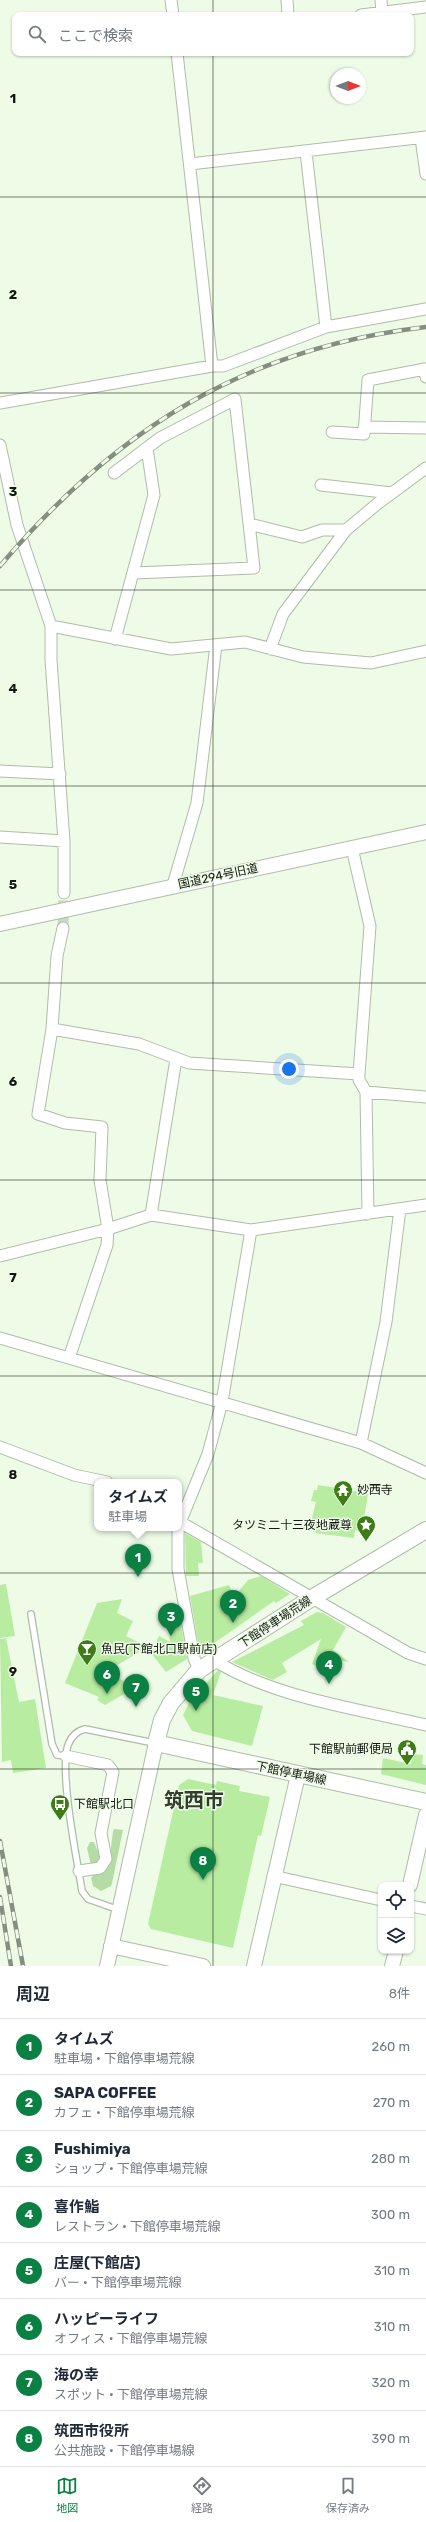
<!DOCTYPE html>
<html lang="ja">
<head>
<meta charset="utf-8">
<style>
  body { margin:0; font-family:Rubik,"Noto Sans JP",sans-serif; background:#f2f2f3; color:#1f2937 }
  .controls { position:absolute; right:12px; bottom:12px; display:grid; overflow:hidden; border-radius:8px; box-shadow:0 1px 3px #0004 }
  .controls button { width:36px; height:36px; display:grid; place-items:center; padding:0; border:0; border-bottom:1px solid #e0e1e3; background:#fff; color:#1f2937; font:20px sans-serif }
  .compass { position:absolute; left:330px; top:68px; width:36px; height:36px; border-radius:50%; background:#fff; box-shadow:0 1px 3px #0004; rotate:90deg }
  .you { position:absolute; left:289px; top:1069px; width:14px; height:14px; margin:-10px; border:3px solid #fff; border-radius:50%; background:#1a73e8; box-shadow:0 0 0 6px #1a73e833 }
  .badge { display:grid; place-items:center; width:26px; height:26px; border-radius:50%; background:#0b8043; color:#fff; font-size:13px; font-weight:700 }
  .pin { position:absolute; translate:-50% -33px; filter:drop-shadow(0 1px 2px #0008) }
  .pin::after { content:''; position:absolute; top:21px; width:14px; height:12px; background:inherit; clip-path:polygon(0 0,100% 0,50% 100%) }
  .popup { position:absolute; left:94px; top:1479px; width:88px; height:52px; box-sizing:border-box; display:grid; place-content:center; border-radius:8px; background:#fff; filter:drop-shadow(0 1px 3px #0005); font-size:13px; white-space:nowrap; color:#747a83 }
  .popup b { font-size:15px; color:#1f2937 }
  .popup::after { content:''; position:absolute; left:50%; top:100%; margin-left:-8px; border:8px solid transparent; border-top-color:#fff }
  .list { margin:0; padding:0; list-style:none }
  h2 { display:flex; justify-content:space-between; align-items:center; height:52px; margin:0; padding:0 16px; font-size:17px }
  h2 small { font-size:13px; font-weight:400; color:#747a83 }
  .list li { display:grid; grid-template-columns:26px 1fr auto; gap:12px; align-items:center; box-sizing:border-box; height:56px; padding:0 16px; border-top:1px solid #e0e1e3 }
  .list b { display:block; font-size:15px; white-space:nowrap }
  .list p { margin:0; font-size:13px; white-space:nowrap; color:#747a83 }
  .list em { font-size:13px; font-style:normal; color:#747a83 }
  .icon { flex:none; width:22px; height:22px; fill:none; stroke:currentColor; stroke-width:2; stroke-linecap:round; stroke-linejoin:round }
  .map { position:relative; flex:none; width:426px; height:1966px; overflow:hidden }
  .search { position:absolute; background:#fff; box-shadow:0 1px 3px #0004; left:12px; right:12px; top:12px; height:44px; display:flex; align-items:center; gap:10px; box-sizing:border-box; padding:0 14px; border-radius:8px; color:#747a83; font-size:15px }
  .sheet { height:500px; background:#fff }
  nav { display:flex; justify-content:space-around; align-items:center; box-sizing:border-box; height:56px; border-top:1px solid #e0e1e3; background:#fff; font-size:11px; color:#747a83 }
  nav a { display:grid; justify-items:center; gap:2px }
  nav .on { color:#0b8043 }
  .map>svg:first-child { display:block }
  .green { fill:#b6dca5 }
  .building { fill:#b8eca1 }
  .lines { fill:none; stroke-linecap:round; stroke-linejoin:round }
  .minor-tunnel { stroke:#ccd9c7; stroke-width:11; stroke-dasharray:11 5.5; stroke-linecap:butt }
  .service-casing { stroke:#afbca9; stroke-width:8 }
  .minor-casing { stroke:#afbca9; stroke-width:13 }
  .tertiary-casing { stroke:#afbca9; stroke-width:16 }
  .secondary-casing { stroke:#afbca9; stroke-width:18 }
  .service { stroke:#fff; stroke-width:5.5 }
  .minor { stroke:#fff; stroke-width:11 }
  .tertiary { stroke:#fff; stroke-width:14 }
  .secondary { stroke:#fff; stroke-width:16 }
  .rail-casing { stroke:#858f81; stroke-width:4.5 }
  .rail { stroke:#edfbe7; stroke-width:3; stroke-dasharray:9; stroke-linecap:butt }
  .grid { fill:none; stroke:#131811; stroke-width:1; stroke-opacity:0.55 }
  .labels { text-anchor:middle; stroke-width:3; stroke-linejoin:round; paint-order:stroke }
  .street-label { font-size:12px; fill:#131811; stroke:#edfbe7 }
  .poi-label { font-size:12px; fill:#131811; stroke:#edfbe7; text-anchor:start }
  .town-label { font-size:20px; font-weight:bold; fill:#323d2d; stroke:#edfbe7 }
  .grid-label { font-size:13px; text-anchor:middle; font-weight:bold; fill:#131811; stroke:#edfbe7; stroke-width:3; stroke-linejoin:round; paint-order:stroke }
</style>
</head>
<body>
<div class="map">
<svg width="426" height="1966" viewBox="0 0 426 1966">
  <rect width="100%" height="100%" fill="#edfbe7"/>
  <path class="green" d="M 114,1829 L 123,1830 L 112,1883 L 111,1886 L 101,1891 L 93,1886 L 91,1878 C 95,1872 105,1874 108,1866 C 111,1858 112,1831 114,1829 Z
    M 90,1842 L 94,1842 L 100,1856 L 98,1862 L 91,1865 L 87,1848 Z"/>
  <path class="building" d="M 318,1485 L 368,1493 L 363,1525 L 359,1524 L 358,1531 L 355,1530 L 354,1538 L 315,1533 L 316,1529 L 312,1528 L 312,1518 L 316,1502 L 311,1501 L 314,1490 L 317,1490 Z
    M 185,1533 L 201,1542 L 203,1563 L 198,1563 L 199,1576 L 186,1576 Z
    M 261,1576 L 290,1594 L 276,1603 L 274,1601 L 200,1653 L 190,1596 L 229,1585 L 234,1597 L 248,1580 Z
    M 6,1584 L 15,1636 L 0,1638 L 0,1585 Z
    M 122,1599 L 117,1613 L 133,1621 L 126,1636 L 148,1647 L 107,1671 L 135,1688 L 105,1705 L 97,1700 L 99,1697 L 65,1683 L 97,1603 Z
    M 317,1612 L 323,1613 L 346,1627 L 333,1650 L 349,1662 L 328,1658 L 324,1669 L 312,1664 L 321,1639 L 282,1663 L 287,1672 L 273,1680 L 232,1662 L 304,1625 L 301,1621 Z
    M 181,1624 L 187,1659 L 166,1672 L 151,1653 L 159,1636 L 170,1642 L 168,1628 Z
    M 6,1638 L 19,1702 L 35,1699 L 46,1768 L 13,1773 L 11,1760 L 2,1762 L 0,1639 Z
    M 218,1670 L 221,1672 L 213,1695 L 263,1706 L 252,1746 L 192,1731 L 183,1715 L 189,1703 Z
    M 413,1754 L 423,1755 L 422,1764 L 426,1765 L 426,1785 L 381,1774 L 383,1758 L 411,1764 Z
    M 188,1779 L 216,1785 L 217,1781 L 240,1786 L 239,1791 L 270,1797 L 261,1836 L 258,1835 L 233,1948 L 151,1929 L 148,1924 L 179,1785 Z"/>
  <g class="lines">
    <path class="minor-tunnel" d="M 63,928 L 64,893"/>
    <g class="service-casing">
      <path id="service" d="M 31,1614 L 52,1744 L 57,1755 L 66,1756
        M 119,1910 L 88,1899 L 82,1891 C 77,1859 59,1773 68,1745 C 71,1737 76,1731 85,1729 L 154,1743"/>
    </g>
    <g class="minor-casing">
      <path id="minor" d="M 171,0 L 173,15
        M 287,0 L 288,15
        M 381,0 L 382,13
        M 361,15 L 426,7
        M 177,53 L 212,366
        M 421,138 L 426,174
        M 306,152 L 326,327
        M 190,164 L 426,137
        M 0,403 L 212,366 L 223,366 L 326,327 L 426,309
        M 364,427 L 426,428
        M 332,432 L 364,434 L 368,380 L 425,369 L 426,377
        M 0,445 L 17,525 L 51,626 L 51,660 L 64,841 L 64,893
        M 114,473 L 160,438 L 235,399 L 254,568 L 134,573
        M 321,485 L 392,493
        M 249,524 L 302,537 L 322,530 L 346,530
        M 51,626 L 171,649 L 245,642 L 303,657 L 371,663 L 426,651
        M 115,639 L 154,495 L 147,448
        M 270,649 L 283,614 L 346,530 L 377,504 L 426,468
        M 0,771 L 60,774
        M 0,837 L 64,841
        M 352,848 L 370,926 L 359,1074 L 359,1080 L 366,1092 L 368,1214
        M 173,885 L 197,803 L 216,645
        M 63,928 L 57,956 L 52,1029 L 38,1114 L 65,1123 L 102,1127 L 100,1180 L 108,1229 L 107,1245 L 69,1358
        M 52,1029 L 139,1044 L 189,1063 L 359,1074
        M 366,1092 L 426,1097
        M 151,1215 L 176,1059
        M 0,1256 L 108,1229 L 151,1215 L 251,1230 L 426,1205
        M 0,1338 L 361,1443 L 426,1473
        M 361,1443 L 386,1322 L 400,1209
        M 0,1447 L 74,1475 L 107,1482
        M 180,1522 L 408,1653 L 426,1659
        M 179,1525 L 208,1454 L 222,1402 L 251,1230
        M 178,1528 L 178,1569 L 194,1658 L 199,1670
        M 214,1660 C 271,1697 360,1709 426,1725
        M 66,1756 L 108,1765 L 113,1772 L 101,1833 L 106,1859 L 100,1868 L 79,1871
        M 273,1876 L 381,1900
        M 411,1906 L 426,1909"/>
    </g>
    <g class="tertiary-casing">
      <path id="tertiary" d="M 0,924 L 426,832
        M 410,1885 L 426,1815
        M 111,1946 L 203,1966
        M 107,1966 L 156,1743
        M 254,1966 L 298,1775
        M 392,1966 L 396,1951"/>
    </g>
    <g class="secondary-casing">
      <path id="secondary" d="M 426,1530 L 312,1598 L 199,1670 L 171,1703 L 162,1720 L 156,1743 L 426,1802"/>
    </g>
    <use href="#service" class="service"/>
    <use href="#minor" class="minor"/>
    <use href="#tertiary" class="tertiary"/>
    <use href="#secondary" class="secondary"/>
    <g class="rail-casing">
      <path id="rail" d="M 0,566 C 116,429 246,348 426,327
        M 0,1841 L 23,1966
        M 0,1897 L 11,1966"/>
    </g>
    <use href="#rail" class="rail"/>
  </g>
  <path class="grid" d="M 213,0 L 213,15M 213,53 L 213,1966M 0,197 L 426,197M 0,393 L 426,393M 0,590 L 426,590M 0,786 L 426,786M 0,983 L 426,983M 0,1180 L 426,1180M 0,1376 L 426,1376M 0,1573 L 426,1573M 0,1769 L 426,1769"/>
  <defs>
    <g id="temple-pin" transform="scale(1)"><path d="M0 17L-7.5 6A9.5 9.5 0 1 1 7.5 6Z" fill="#3f7c17" stroke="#edfbe7"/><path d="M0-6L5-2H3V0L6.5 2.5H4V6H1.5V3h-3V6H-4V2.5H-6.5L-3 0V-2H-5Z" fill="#fff"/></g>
    <g id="sight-pin" transform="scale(1)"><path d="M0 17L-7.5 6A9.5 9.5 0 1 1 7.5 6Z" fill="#3f7c17" stroke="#edfbe7"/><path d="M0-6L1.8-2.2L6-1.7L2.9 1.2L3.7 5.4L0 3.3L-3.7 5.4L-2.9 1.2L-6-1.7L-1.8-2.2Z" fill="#fff"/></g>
    <g id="bar-pin" transform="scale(1)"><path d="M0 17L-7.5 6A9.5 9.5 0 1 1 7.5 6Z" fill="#3f7c17" stroke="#edfbe7"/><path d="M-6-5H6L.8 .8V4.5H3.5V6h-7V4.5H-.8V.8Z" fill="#fff"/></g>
    <g id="civic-pin" transform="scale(1)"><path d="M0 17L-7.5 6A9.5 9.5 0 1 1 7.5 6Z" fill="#3f7c17" stroke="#edfbe7"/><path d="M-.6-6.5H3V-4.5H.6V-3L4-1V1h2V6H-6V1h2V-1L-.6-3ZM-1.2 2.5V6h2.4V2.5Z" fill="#fff"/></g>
    <g id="bus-pin" transform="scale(1)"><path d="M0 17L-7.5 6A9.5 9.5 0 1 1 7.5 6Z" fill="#3f7c17" stroke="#edfbe7"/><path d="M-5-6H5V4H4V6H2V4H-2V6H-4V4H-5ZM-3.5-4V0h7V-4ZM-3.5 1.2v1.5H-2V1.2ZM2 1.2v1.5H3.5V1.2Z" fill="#fff"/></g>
  </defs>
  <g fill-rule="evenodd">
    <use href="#temple-pin" x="343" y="1490"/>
    <use href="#sight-pin" x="366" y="1525"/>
    <use href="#bar-pin" x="87" y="1649"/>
    <use href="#civic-pin" x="407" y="1749"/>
    <use href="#bus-pin" x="60" y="1804"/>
  </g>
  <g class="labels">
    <g class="street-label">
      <text transform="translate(218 876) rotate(-12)" y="4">国道294号旧道</text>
      <text transform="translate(275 1622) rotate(-33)" y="4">下館停車場荒線</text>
      <text transform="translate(291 1773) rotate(12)" y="4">下館停車場線</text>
    </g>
    <g class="poi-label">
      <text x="357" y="1494">妙西寺</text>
      <text x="352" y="1529" text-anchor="end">タツミ二十三夜地蔵尊</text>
      <text x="101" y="1653">魚民(下館北口駅前店)</text>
      <text x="393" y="1753" text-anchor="end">下館駅前郵便局</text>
      <text x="74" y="1808">下館駅北口</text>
    </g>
    <g class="town-label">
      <text x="194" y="1807">筑西市</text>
    </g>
  </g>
  <g class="grid-label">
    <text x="13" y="103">1</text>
    <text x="13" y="299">2</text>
    <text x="13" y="496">3</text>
    <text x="13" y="693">4</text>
    <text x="13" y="889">5</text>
    <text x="13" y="1086">6</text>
    <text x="13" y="1282">7</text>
    <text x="13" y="1479">8</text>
    <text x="13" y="1676">9</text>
  </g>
</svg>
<div class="controls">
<button><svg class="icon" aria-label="locate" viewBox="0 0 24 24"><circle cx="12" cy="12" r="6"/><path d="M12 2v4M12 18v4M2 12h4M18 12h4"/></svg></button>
<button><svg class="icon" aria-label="layers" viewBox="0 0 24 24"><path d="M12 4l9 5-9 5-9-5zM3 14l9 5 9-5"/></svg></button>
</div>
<svg class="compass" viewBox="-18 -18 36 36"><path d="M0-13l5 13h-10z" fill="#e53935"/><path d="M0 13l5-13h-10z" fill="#747a83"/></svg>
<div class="you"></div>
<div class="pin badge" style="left:138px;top:1577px">1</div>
<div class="popup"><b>タイムズ</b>駐車場</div>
<div class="pin badge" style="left:233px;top:1623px">2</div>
<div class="pin badge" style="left:171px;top:1636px">3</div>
<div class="pin badge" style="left:329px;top:1684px">4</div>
<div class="pin badge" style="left:196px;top:1711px">5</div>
<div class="pin badge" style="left:107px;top:1694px">6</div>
<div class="pin badge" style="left:136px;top:1707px">7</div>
<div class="pin badge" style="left:203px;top:1880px">8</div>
<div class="search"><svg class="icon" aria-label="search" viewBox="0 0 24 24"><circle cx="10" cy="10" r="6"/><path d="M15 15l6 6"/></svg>ここで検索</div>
</div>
<section class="sheet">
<h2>周辺<small>8件</small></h2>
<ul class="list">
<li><span class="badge">1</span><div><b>タイムズ</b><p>駐車場 · 下館停車場荒線</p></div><em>260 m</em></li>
<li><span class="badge">2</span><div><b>SAPA COFFEE</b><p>カフェ · 下館停車場荒線</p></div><em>270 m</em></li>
<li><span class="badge">3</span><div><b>Fushimiya</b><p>ショップ · 下館停車場荒線</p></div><em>280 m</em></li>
<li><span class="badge">4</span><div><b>喜作鮨</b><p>レストラン · 下館停車場荒線</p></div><em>300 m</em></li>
<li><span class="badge">5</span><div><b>庄屋(下館店)</b><p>バー · 下館停車場荒線</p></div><em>310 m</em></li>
<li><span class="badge">6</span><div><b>ハッピーライフ</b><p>オフィス · 下館停車場荒線</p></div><em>310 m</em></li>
<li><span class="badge">7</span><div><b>海の幸</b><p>スポット · 下館停車場荒線</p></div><em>320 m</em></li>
<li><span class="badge">8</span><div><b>筑西市役所</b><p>公共施設 · 下館停車場線</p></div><em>390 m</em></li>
</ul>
</section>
<nav>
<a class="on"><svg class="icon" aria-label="map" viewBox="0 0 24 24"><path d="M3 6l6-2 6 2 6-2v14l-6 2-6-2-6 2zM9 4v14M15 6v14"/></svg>地図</a>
<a><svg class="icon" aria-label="directions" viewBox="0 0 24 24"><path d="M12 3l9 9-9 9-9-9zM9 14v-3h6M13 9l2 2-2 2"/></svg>経路</a>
<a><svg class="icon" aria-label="saved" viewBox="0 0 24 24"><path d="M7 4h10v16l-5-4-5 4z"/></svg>保存済み</a>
</nav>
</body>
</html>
